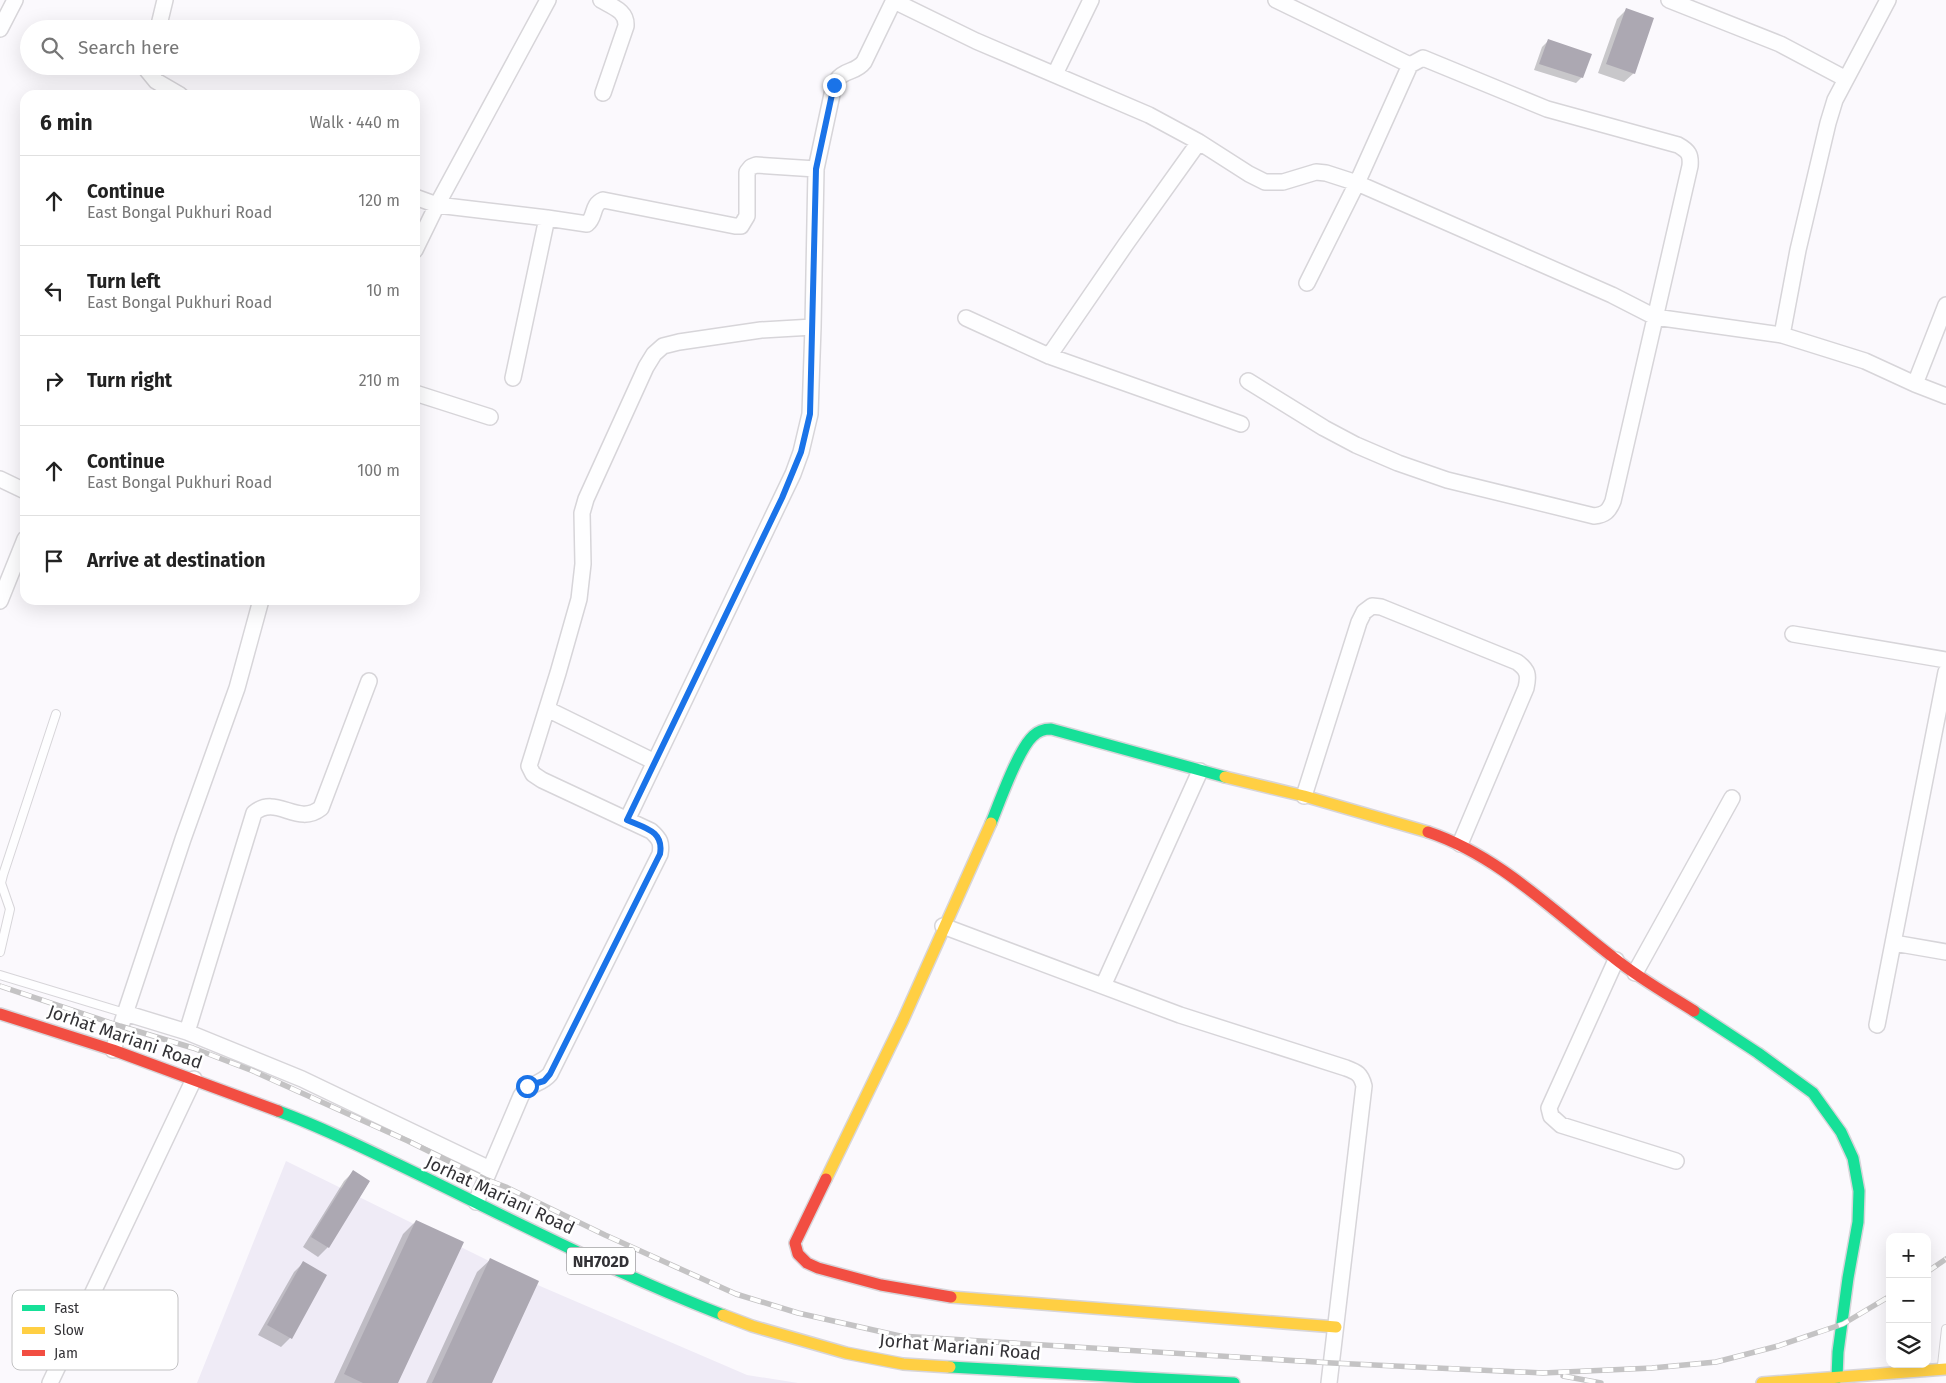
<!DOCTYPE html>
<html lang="en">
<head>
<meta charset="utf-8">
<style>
  body { margin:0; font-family:"Fira Sans",sans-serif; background:#f2f2f2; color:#222 }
  .controls { position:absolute; right:15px; bottom:15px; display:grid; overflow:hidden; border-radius:10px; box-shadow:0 5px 20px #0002 }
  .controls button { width:45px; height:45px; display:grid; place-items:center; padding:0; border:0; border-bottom:1px solid #e0e0e0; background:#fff; color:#222; font:25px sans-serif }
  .stop { position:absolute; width:15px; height:15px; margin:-11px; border:4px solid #1a73e8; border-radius:50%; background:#fff }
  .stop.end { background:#1a73e8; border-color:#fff; box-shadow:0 1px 5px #0008 }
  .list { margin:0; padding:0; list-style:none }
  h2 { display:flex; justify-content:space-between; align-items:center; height:65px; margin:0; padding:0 20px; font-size:21px }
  h2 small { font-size:16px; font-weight:400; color:#767676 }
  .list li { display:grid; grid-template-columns:32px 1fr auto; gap:15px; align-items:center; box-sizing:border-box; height:90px; padding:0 20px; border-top:1px solid #e0e0e0 }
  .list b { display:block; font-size:19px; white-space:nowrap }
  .list p { margin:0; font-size:16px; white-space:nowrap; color:#767676 }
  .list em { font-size:16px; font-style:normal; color:#767676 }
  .icon { flex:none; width:28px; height:28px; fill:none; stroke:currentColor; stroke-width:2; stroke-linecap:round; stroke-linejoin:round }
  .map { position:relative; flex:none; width:1946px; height:1383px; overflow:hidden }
  .search { position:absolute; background:#fff; box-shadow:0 5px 20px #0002; left:20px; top:20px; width:400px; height:55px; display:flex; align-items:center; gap:12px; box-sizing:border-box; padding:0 18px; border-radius:28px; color:#767676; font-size:19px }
  .panel { position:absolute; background:#fff; box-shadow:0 5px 20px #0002; left:20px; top:90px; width:400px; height:515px; border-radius:15px }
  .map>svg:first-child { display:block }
  .built { fill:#efebf6 }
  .shadow { fill:#0003 }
  .building { fill:#aca8b2 }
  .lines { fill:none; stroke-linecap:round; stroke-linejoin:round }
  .lane-casing { stroke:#d7d5d9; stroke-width:10 }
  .street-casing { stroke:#d7d5d9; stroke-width:18 }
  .fast-casing { stroke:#d7d5d9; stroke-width:14 }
  .slow-casing { stroke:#d7d5d9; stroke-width:14 }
  .jam-casing { stroke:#d7d5d9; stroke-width:14 }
  .lane { stroke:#fefeff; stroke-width:8 }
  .street { stroke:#fefeff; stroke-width:15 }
  .fast { stroke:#16e098; stroke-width:11 }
  .slow { stroke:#ffcf43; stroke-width:11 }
  .jam { stroke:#f24e42; stroke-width:11 }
  .rail-casing { stroke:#c4c3c4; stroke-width:5.5 }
  .rail { stroke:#fff; stroke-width:4; stroke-dasharray:11; stroke-linecap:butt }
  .route { stroke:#1a73e8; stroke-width:6 }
  .labels { text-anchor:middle; stroke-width:5; stroke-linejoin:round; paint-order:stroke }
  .shield { fill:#fff; stroke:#707072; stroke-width:1 }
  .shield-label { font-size:16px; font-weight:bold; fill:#333236 }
  .street-label { font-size:18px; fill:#333236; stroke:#fff }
  .key { fill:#fff; stroke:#c2c2c3; stroke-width:1 }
  .key-label { font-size:14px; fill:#333236 }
</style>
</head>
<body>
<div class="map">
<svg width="1946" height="1383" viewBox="0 0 1946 1383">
  <rect width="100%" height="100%" fill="#fbf9fd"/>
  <path class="built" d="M 286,1161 L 540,1286 L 747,1375 L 798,1383 L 197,1383 Z"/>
  <path class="shadow" d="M 1626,10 L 1634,73 L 1624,82 L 1598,73 L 1617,19 Z
    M 1548,41 L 1582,77 L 1576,83 L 1534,70 L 1542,47 Z
    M 353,1172 L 369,1182 L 328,1247 L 318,1257 L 303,1247 L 344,1181 Z
    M 416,1221 L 397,1383 L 334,1383 L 403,1234 Z
    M 490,1260 L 491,1383 L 426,1383 L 477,1272 Z
    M 303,1263 L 290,1338 L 281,1347 L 258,1335 L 294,1272 Z"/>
  <path class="building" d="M 1626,8 L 1654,18 L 1635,74 L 1606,64 Z
    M 1548,39 L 1592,54 L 1583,78 L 1539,64 Z
    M 353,1170 L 370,1181 L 329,1248 L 311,1237 Z
    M 416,1220 L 464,1242 L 398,1383 L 363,1383 L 344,1374 Z
    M 490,1258 L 539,1281 L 492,1383 L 432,1383 Z
    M 303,1261 L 327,1275 L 292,1339 L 267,1325 Z"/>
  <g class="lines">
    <g class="lane-casing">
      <path id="lane" d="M 0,952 L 10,909 L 1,883 L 3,875 L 56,714
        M 0,975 L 125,1013
        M 1942,1365 L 1946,1329"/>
    </g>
    <g class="street-casing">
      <path id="street" d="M 601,0 C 613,7 627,11 626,26 L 603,93
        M 1276,0 L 1410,65
        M 1669,0 L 1780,44 L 1846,79
        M 894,1 L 976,41 L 1149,115 L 1199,142 L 1249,174 L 1265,182 L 1283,182 L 1316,172 L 1326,173 L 1357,183 L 1455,226 L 1612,295 L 1655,317 L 1782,335 L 1865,361 L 1915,384 L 1946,396
        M 0,29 L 15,0
        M 158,29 L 165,0
        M 148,66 L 147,70 L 156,81 L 180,95
        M 1055,74 L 1091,0
        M 415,197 L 437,205 L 547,218
        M 415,250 L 437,205 L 548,0
        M 966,318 L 1049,356 L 1241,424
        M 1782,335 L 1798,250 L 1828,123 L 1835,100 L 1888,0
        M 1049,356 L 1126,244 L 1199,142
        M 513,378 L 547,218 L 587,224 C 596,217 591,205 603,200 L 735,226 L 741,226 L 747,216 L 747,172 L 751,167 L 756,165 L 816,169
        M 1248,381 L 1324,428 L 1356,445 L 1398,463 L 1447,480 L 1594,516 C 1605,515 1609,511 1613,501 L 1690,166 C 1691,155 1689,151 1678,145 L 1547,109 L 1423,58 L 1410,65 L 1357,183 L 1307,283
        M 1915,384 L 1946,305
        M 415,393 L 490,417
        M 0,479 L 25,491
        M 0,601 L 25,539
        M 1793,634 L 1946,660
        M 547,709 L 655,762
        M 1304,796 L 1359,622 L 1364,612 L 1372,606 L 1381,607 L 1517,662 C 1528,670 1529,675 1526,688 L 1460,844
        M 627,820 L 793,474 L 801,452 L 810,414 L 813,327
        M 943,926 L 1180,1015 L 1346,1068 C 1357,1072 1361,1074 1364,1086 L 1329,1383
        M 1894,943 L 1946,952
        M 1616,960 L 1549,1108 L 1551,1116 L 1561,1125 L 1676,1161
        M 1635,973 L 1732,798
        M 1103,986 L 1200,771
        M 125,1013 L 187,1032 L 302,1079 L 490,1169
        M 1877,1025 L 1946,672
        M 187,1032 L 254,813 C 277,794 297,827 321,808 L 369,681
        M 113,1050 L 183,839 L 237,688 L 261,600
        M 476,1202 L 521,1096 C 528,1083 541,1085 550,1074 L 660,854 C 662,843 660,839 651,831 L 542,780 L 533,774 L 529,766 L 558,673 L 579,599 L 583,564 L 582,513 L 586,499 L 646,367 L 654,354 L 663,346 L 679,342 L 761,330 L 813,327 L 816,169 L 834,85 C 842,68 855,74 864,62 L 894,0
        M 50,1383 L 194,1079"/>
    </g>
    <g class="fast-casing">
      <path id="fast" d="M 991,823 C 1000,801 1018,750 1033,736 C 1038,731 1044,729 1051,729 L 1225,777
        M 1694,1011 L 1758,1053 L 1813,1093 L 1841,1132 L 1853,1158 L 1859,1191 L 1858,1222 L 1848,1278 L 1838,1352 L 1837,1378
        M 278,1111 C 329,1130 378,1155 426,1178 C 524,1226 622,1276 723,1315
        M 950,1367 L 1234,1383"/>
    </g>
    <g class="slow-casing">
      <path id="slow" d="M 1225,777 L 1304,796 L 1428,832
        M 826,1179 L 903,1020 L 991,823
        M 951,1297 L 1336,1327
        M 723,1315 L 752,1326 L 846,1353 L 903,1364 L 950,1367
        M 1762,1383 L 1946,1369"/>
    </g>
    <g class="jam-casing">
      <path id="jam" d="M 1428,832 C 1500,856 1555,913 1614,958 C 1639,978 1667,994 1694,1011
        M 0,1014 L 113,1050 L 278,1111
        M 826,1179 L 795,1243 L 798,1254 L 807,1263 L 818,1268 L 881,1285 L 951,1297"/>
    </g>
    <use href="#lane" class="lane"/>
    <use href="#street" class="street"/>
    <use href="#fast" class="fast"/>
    <use href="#slow" class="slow"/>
    <use href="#jam" class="jam"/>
    <g class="rail-casing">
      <path id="rail" d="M 0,986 L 120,1026 L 193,1048 L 253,1071 L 408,1141 L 485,1179 L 506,1187 L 605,1235 L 736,1294 L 798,1313 L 900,1336 L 1332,1363 L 1543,1373 L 1652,1368 L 1716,1362 L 1778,1346 L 1843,1324 L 1890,1296
        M 1927,1272 L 1946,1259
        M 1563,1376 L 1601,1383"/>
    </g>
    <use href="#rail" class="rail"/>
  </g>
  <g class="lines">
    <path class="route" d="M 527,1086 L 544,1081 L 550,1074 L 660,854 C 664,831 645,828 627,820 L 782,498 L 801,452 L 810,414 L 816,169 L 834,85"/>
  </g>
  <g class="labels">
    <rect class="shield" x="567" y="1247.5" width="68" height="27" rx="4"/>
    <g class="shield-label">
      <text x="601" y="1267">NH702D</text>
    </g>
    <g class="street-label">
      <text transform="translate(125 1037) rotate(19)" y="6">Jorhat Mariani Road</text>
      <text transform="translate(500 1195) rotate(25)" y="6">Jorhat Mariani Road</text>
      <text transform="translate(960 1347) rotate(5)" y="6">Jorhat Mariani Road</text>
    </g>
  </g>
  <rect x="12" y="1290" width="166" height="80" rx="8" class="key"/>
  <rect x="22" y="1305" width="23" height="6" fill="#16e098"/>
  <rect x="22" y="1327" width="23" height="7" fill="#ffcf43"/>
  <rect x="22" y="1350" width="23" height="6" fill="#f24e42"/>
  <g class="key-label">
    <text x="54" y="1313">Fast</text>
    <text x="54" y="1335">Slow</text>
    <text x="54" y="1358">Jam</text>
  </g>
</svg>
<div class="controls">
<button>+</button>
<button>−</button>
<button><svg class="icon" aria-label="layers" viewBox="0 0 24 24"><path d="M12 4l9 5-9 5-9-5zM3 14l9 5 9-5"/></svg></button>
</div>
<div class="stop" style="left:527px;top:1086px"></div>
<div class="stop end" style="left:834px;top:85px"></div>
<div class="search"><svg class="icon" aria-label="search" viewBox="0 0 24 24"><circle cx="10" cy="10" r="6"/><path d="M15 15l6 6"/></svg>Search here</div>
<section class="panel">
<h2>6 min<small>Walk · 440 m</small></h2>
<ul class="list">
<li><svg class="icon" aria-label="ahead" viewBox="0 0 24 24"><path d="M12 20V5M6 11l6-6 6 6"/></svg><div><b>Continue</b><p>East Bongal Pukhuri Road</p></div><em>120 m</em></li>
<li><svg class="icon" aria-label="left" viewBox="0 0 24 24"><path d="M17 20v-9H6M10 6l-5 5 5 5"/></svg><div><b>Turn left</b><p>East Bongal Pukhuri Road</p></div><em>10 m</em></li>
<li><svg class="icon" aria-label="right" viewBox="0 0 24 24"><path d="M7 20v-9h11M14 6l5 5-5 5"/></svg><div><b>Turn right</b></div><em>210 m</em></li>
<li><svg class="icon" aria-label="ahead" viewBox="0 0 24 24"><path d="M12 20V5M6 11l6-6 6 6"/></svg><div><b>Continue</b><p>East Bongal Pukhuri Road</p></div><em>100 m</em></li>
<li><svg class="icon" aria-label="arrive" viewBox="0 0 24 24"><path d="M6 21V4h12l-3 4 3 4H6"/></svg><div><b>Arrive at destination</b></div></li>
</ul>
</section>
</div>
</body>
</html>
